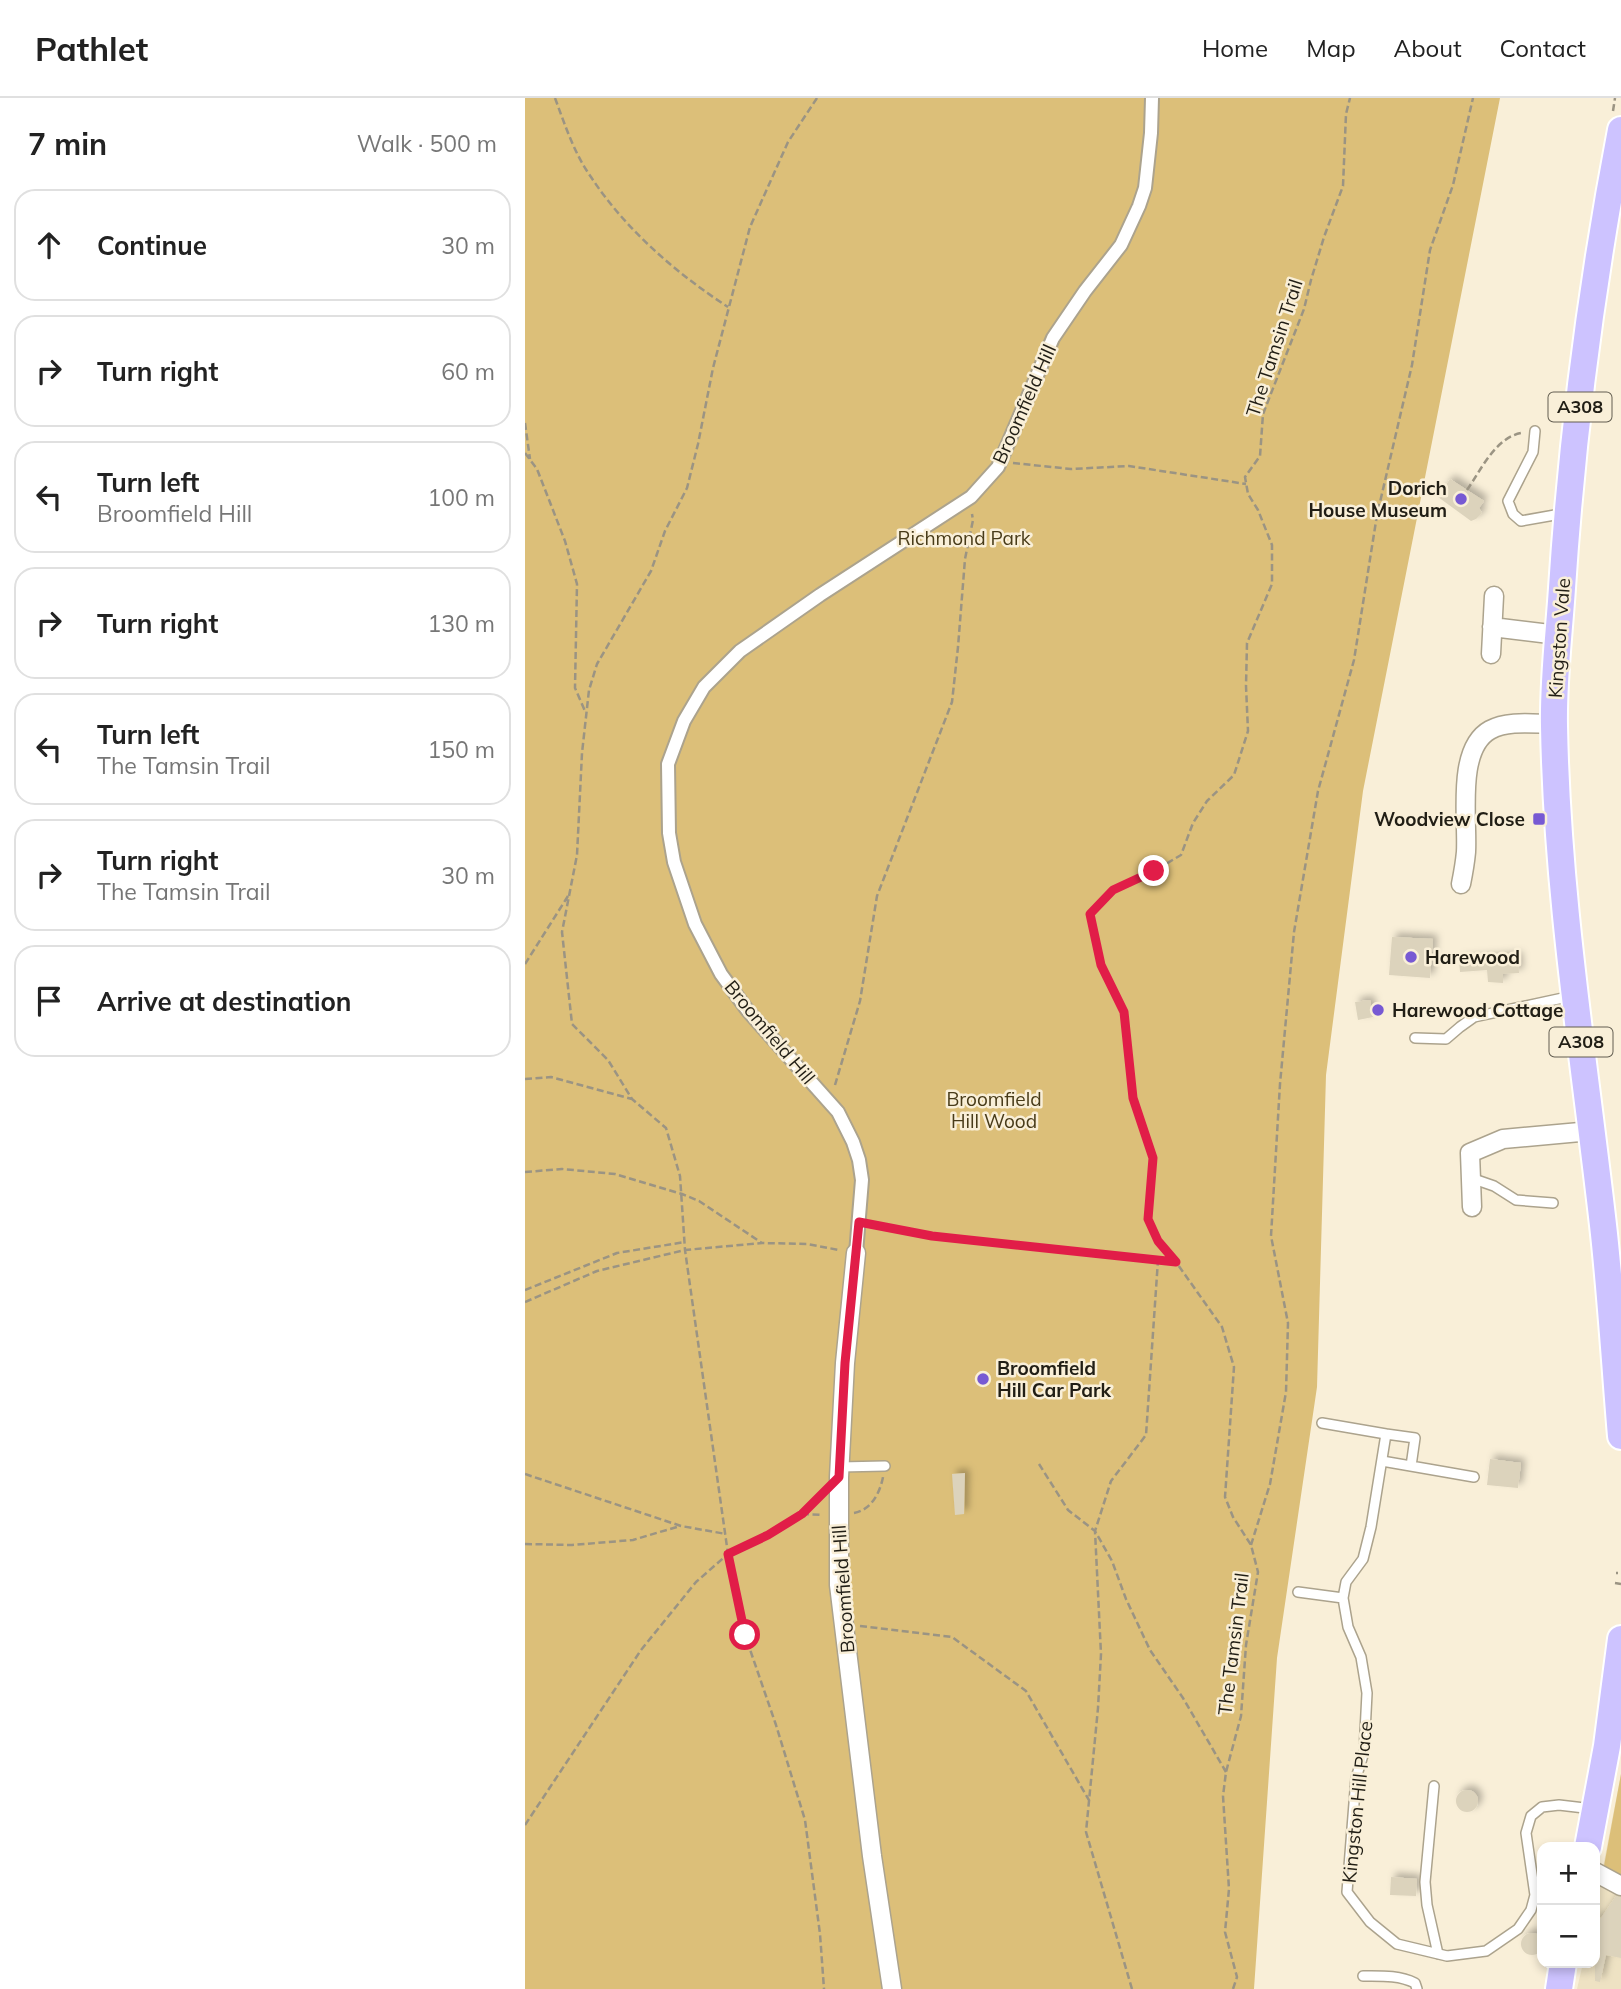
<!DOCTYPE html>
<html lang="en">
<head>
<meta charset="utf-8">
<style>
  body { margin:0; font-family:Mulish,sans-serif; background:#f2f2f2; color:#222 }
  .controls { position:absolute; right:21px; bottom:21px; display:grid; overflow:hidden; border-radius:14px; box-shadow:0 4px 10px #0003 }
  .controls button { width:63px; height:63px; display:grid; place-items:center; padding:0; border:0; border-bottom:2px solid #e0e0e0; background:#fff; color:#222; font:35px sans-serif }
  .stop { position:absolute; width:21px; height:21px; margin:-16px; border:5px solid #e11d48; border-radius:50%; background:#fff }
  .stop.end { background:#e11d48; border-color:#fff; box-shadow:0 2px 7px #0008 }
  .list { margin:0; padding:0; list-style:none }
  h2 { display:flex; justify-content:space-between; align-items:center; height:91px; margin:0; padding:0 28px; font-size:30px }
  h2 small { font-size:23px; font-weight:400; color:#767676 }
  .list li { display:grid; grid-template-columns:46px 1fr auto; gap:21px; align-items:center; box-sizing:border-box; height:112px; margin:0 14px 14px; padding:0 14px; border:2px solid #e0e0e0; border-radius:21px }
  .list b { display:block; font-size:26px; white-space:nowrap }
  .list p { margin:0; font-size:23px; white-space:nowrap; color:#767676 }
  .list em { font-size:23px; font-style:normal; color:#767676 }
  .icon { flex:none; width:38px; height:38px; fill:none; stroke:currentColor; stroke-width:2; stroke-linecap:round; stroke-linejoin:round }
  .map { position:relative; flex:none; width:1096px; height:1891px; overflow:hidden }
  header { display:flex; align-items:center; gap:42px; box-sizing:border-box; height:98px; padding:0 35px; background:#fff; border-bottom:2px solid #e0e0e0 }
  header strong { font-size:33px }
  nav { display:flex; gap:38px; margin-inline-start:auto; font-size:24px }
  main { display:flex }
  aside { flex:1; background:#fff }
  .map>svg:first-child { display:block }
  .built { fill:#eee2c3 }
  .green { fill:#dcbf79 }
  .building { fill:#dcd3bc; filter:url(#shadow) }
  .lines { fill:none; stroke-linecap:round; stroke-linejoin:round }
  .service-casing { stroke:#aca38d; stroke-width:12 }
  .pedestrian-casing { stroke:#aca38d; stroke-width:16 }
  .minor-casing { stroke:#aca38d; stroke-width:21 }
  .primary-casing { stroke:#fff; stroke-width:30 }
  .path { stroke:#9b9483; stroke-width:2.5; stroke-dasharray:7 3.5; stroke-linecap:butt }
  .service { stroke:#fff; stroke-width:9 }
  .pedestrian { stroke:#fff; stroke-width:12 }
  .minor { stroke:#fff; stroke-width:18 }
  .primary { stroke:#cdc3ff; stroke-width:26 }
  .route { stroke:#e11d48; stroke-width:9 }
  .poi-dot { fill:#7759d3; stroke:#f9efd8; stroke-width:2.5 }
  .labels { text-anchor:middle; stroke-width:5; stroke-linejoin:round; paint-order:stroke }
  .shield { fill:#f9efd8; stroke:#625d50; stroke-width:2 }
  .shield-label { font-size:18px; font-weight:bold; fill:#211e15 }
  .street-label { font-size:19px; fill:#211e15; stroke:#f9efd8 }
  .poi-label { font-size:19px; font-weight:bold; fill:#211e15; stroke:#f9efd8; text-anchor:start }
  .park-label { font-size:19px; fill:#483b19; stroke:#f9efd8 }
</style>
</head>
<body>
<header>
<strong>Pathlet</strong>
<nav><a>Home</a><a>Map</a><a>About</a><a>Contact</a></nav>
</header>
<main>
<aside>
<h2>7 min<small>Walk · 500 m</small></h2>
<ul class="list">
<li><svg class="icon" aria-label="ahead" viewBox="0 0 24 24"><path d="M12 20V5M6 11l6-6 6 6"/></svg><div><b>Continue</b></div><em>30 m</em></li>
<li><svg class="icon" aria-label="right" viewBox="0 0 24 24"><path d="M7 20v-9h11M14 6l5 5-5 5"/></svg><div><b>Turn right</b></div><em>60 m</em></li>
<li><svg class="icon" aria-label="left" viewBox="0 0 24 24"><path d="M17 20v-9H6M10 6l-5 5 5 5"/></svg><div><b>Turn left</b><p>Broomfield Hill</p></div><em>100 m</em></li>
<li><svg class="icon" aria-label="right" viewBox="0 0 24 24"><path d="M7 20v-9h11M14 6l5 5-5 5"/></svg><div><b>Turn right</b></div><em>130 m</em></li>
<li><svg class="icon" aria-label="left" viewBox="0 0 24 24"><path d="M17 20v-9H6M10 6l-5 5 5 5"/></svg><div><b>Turn left</b><p>The Tamsin Trail</p></div><em>150 m</em></li>
<li><svg class="icon" aria-label="right" viewBox="0 0 24 24"><path d="M7 20v-9h11M14 6l5 5-5 5"/></svg><div><b>Turn right</b><p>The Tamsin Trail</p></div><em>30 m</em></li>
<li><svg class="icon" aria-label="arrive" viewBox="0 0 24 24"><path d="M6 21V4h12l-3 4 3 4H6"/></svg><div><b>Arrive at destination</b></div></li>
</ul>
</aside>
<div class="map">
<svg width="1096" height="1891" viewBox="0 0 1096 1891">
  <defs>
    <filter id="shadow"><feDropShadow dx="4.5" dy="-4.5" stdDeviation="3.5" flood-color="#0004"/></filter>
  </defs>
  <rect width="100%" height="100%" fill="#f9efd8"/>
  <path class="built" d="M 1096,1676 L 1096,1891 L 1052,1891 L 1058,1865 L 1070,1865 L 1070,1810 Z"/>
  <path class="green" d="M 0,0 L 975,0 L 838,693 L 801,977 L 792,1289 L 752,1560 L 729,1891 L 0,1891 Z
    M 1096,1676 L 1096,1779 L 1079,1768 Z"/>
  <path class="building" d="M 925,381 L 959,403 L 954,410 L 957,415 L 951,421 L 946,423 L 913,399 Z
    M 867,839 L 908,841 L 905,880 L 864,877 Z
    M 993,858 L 994,875 L 978,876 L 978,885 L 963,884 L 962,872 L 935,874 L 934,862 Z
    M 845,902 L 848,919 L 833,922 L 830,904 Z
    M 965,1361 L 996,1365 L 993,1390 L 962,1387 Z
    M 440,1375 L 439,1416 L 430,1417 L 427,1376 Z
    M931 1703a11 11 0 1 1 22 0a11 11 0 1 1-22 0Z
    M 866,1779 L 892,1781 L 891,1798 L 865,1797 Z
    M 1091,1798 L 1096,1799 L 1096,1860 L 1081,1857 L 1075,1884 L 1070,1883 L 1070,1819 L 1076,1820 Z
    M996 1846a11 11 0 1 1 22 0a11 11 0 1 1-22 0Z"/>
  <g class="lines">
    <g class="service-casing">
      <path id="service" d="M 1010,333 L 1008,354 L 983,403 L 988,416 L 996,423 L 1041,415
        M 890,940 L 921,941 L 935,929 L 949,919 L 1047,898
        M 946,1080 L 969,1088 L 991,1102 L 1028,1105
        M 797,1325 L 861,1336
        M 857,1363 L 949,1379
        M 886,1368 L 890,1340 L 861,1336 L 846,1429 L 838,1461 L 821,1484 L 818,1500 L 823,1529 L 836,1559 L 842,1595 L 839,1654 L 831,1680 L 822,1794 L 845,1824 L 872,1846 L 922,1858 L 961,1853 L 993,1831 L 1006,1812 L 1010,1797 L 1001,1735 L 1006,1718 L 1017,1709 L 1034,1707 L 1068,1711
        M 315,1369 L 360,1368
        M 773,1494 L 818,1500
        M 909,1688 L 900,1784 L 902,1807 L 913,1856
        M 838,1878 C 856,1878 874,1877 890,1885 L 892,1891"/>
    </g>
    <g class="pedestrian-casing">
      <path id="pedestrian" d="M 331,1155 L 337,1082 L 334,1062 L 328,1044 L 313,1014 L 223,913 L 196,876 L 170,826 L 149,764 L 144,735 L 143,666 L 159,623 L 179,589 L 215,553 L 295,497 L 446,399 L 473,369 L 528,240 L 560,193 L 596,147 L 614,108 L 620,90 L 626,35 L 627,0"/>
    </g>
    <g class="minor-casing">
      <path id="minor" d="M 967,529 L 1033,537
        M 966,556 L 969,498
        M 936,786 C 938,776 940,765 941,754 C 943,721 931,651 965,632 C 983,622 1009,626 1029,626
        M 947,1109 L 945,1055 L 978,1041 L 1066,1033
        M 331,1155 L 320,1265 L 314,1379 L 314,1487 L 347,1758 L 367,1891
        M 1070,1774 L 1096,1788"/>
    </g>
    <g class="primary-casing">
      <path id="primary" d="M 1096,32 C 1067,183 1047,337 1037,490 C 1034,536 1028,582 1029,628 C 1032,796 1059,961 1078,1127 C 1086,1197 1090,1268 1096,1338
        M 1063,1749 L 1082,1648 L 1096,1541
        M 1034,1891 L 1038,1865"/>
    </g>
    <path class="path" d="M 30,0 C 40,27 49,55 66,79 C 100,131 152,176 203,209
      M 292,0 L 263,44 L 225,129 L 188,270 L 173,346 L 162,390 L 140,433 L 126,473 L 72,566 L 64,592 L 57,655 L 52,757 L 37,834 L 47,926 L 83,962 L 107,1001 L 141,1030 L 155,1078 L 160,1152 L 203,1456 L 220,1537 L 251,1627 L 280,1722 L 295,1836 L 299,1891
      M 1088,13 L 1090,0
      M 0,325 L 5,361
      M 0,355 L 12,371 L 40,443 L 52,486 L 50,590 L 60,613
      M 488,365 L 546,371 L 604,368 L 721,386
      M 942,392 C 956,372 970,340 996,335
      M 0,866 L 43,798
      M 0,981 L 26,979 L 107,1001
      M 310,987 L 335,903 L 352,798 L 427,604 L 433,549 L 440,461 L 448,422 L 447,416
      M 0,1074 L 37,1071 L 90,1076 L 157,1096 L 174,1103 L 237,1145
      M 348,1127 L 407,1138 L 650,1164
      M 0,1192 L 92,1155 L 160,1144
      M 0,1204 L 72,1173 L 160,1152 L 237,1145 L 282,1146 L 314,1152
      M 514,1366 L 543,1412 L 570,1433 L 587,1463 L 601,1501 L 625,1552 L 658,1600 L 701,1674
      M 0,1376 L 156,1428 L 201,1436
      M 329,1415 C 346,1412 355,1395 358,1379
      M 277,1416 L 298,1417
      M 0,1446 L 47,1447 L 108,1442 L 155,1428
      M 726,1447 L 745,1386 L 761,1294 L 763,1225 L 746,1138 L 755,986 L 769,834 L 793,693 L 829,562 L 852,417 L 887,267 L 905,152 L 928,87 L 948,0
      M 1091,1475 L 1093,1475
      M 1090,1485 L 1096,1486
      M 335,1528 L 427,1539 L 501,1593 L 565,1704
      M 0,1727 L 116,1552 L 171,1484 L 203,1456 L 263,1425 L 277,1416 L 297,1396
      M 607,1891 L 561,1734 L 573,1610 L 576,1556 L 570,1433 L 586,1383 L 621,1337 L 633,1162
      M 708,1891 L 712,1879 L 700,1834 L 704,1791 L 698,1698 L 701,1674 L 716,1618 L 721,1547 L 733,1474 L 726,1447 L 708,1419 L 700,1399 L 709,1269 L 697,1229 L 651,1164 L 633,1143 L 623,1121 L 628,1060 L 608,1000 L 599,914 L 576,867 L 565,816 L 588,792 L 629,773 L 656,757 L 668,725 L 682,703 L 709,677 L 723,633 L 721,588 L 722,545 L 747,486 L 747,447 L 733,412 L 723,396 L 720,379 L 735,358 L 738,316 L 779,211 L 786,182 L 799,139 L 818,88 L 821,16 L 825,0"/>
    <use href="#service" class="service"/>
    <use href="#pedestrian" class="pedestrian"/>
    <use href="#minor" class="minor"/>
    <use href="#primary" class="primary"/>
  </g>
  <g class="lines">
    <path class="route" d="M 220,1537 L 203,1456 L 243,1437 L 277,1416 L 314,1379 L 320,1265 L 334,1124 L 407,1138 L 651,1164 L 633,1143 L 623,1121 L 628,1060 L 608,1000 L 599,914 L 576,867 L 565,816 L 588,792 L 629,773"/>
  </g>
  <g class="poi-dot">
    <circle cx="936" cy="401" r="7"/>
    <rect x="1007" y="714" width="14" height="14" rx="3.5"/>
    <circle cx="886" cy="859" r="7"/>
    <circle cx="853" cy="912" r="7"/>
    <circle cx="458" cy="1281" r="7"/>
  </g>
  <g class="labels">
    <g class="shield">
      <rect x="1023.5" y="294.5" width="63" height="29" rx="5"/>
      <rect x="1024.5" y="929.5" width="63" height="29" rx="5"/>
    </g>
    <g class="shield-label">
      <text x="1055" y="315">A308</text>
      <text x="1056" y="950">A308</text>
    </g>
    <g class="street-label">
      <text transform="translate(749 250) rotate(-72)" y="7">The Tamsin Trail</text>
      <text transform="translate(499 306) rotate(-66)" y="7">Broomfield Hill</text>
      <text transform="translate(1034 540) rotate(-86)" y="7">Kingston Vale</text>
      <text transform="translate(245 934) rotate(50)" y="7">Broomfield Hill</text>
      <text transform="translate(318 1491) rotate(-94)" y="7">Broomfield Hill</text>
      <text transform="translate(708 1546) rotate(-83)" y="7">The Tamsin Trail</text>
      <text transform="translate(832 1704) rotate(-84)" y="7">Kingston Hill Place</text>
    </g>
    <g class="poi-label">
      <text x="922" y="397" text-anchor="end">Dorich<tspan x="922" dy="22">House Museum</tspan></text>
      <text x="1000" y="728" text-anchor="end">Woodview Close</text>
      <text x="900" y="866">Harewood</text>
      <text x="867" y="919">Harewood Cottage</text>
      <text x="472" y="1277">Broomfield<tspan x="472" dy="22">Hill Car Park</tspan></text>
    </g>
    <g class="park-label">
      <text x="439" y="447">Richmond Park</text>
      <text x="469" y="1008">Broomfield<tspan x="469" dy="22">Hill Wood</tspan></text>
    </g>
  </g>
</svg>
<div class="controls">
<button>+</button>
<button>−</button>
</div>
<div class="stop" style="left:220px;top:1537px"></div>
<div class="stop end" style="left:629px;top:773px"></div>
</div>
</main>
</body>
</html>
